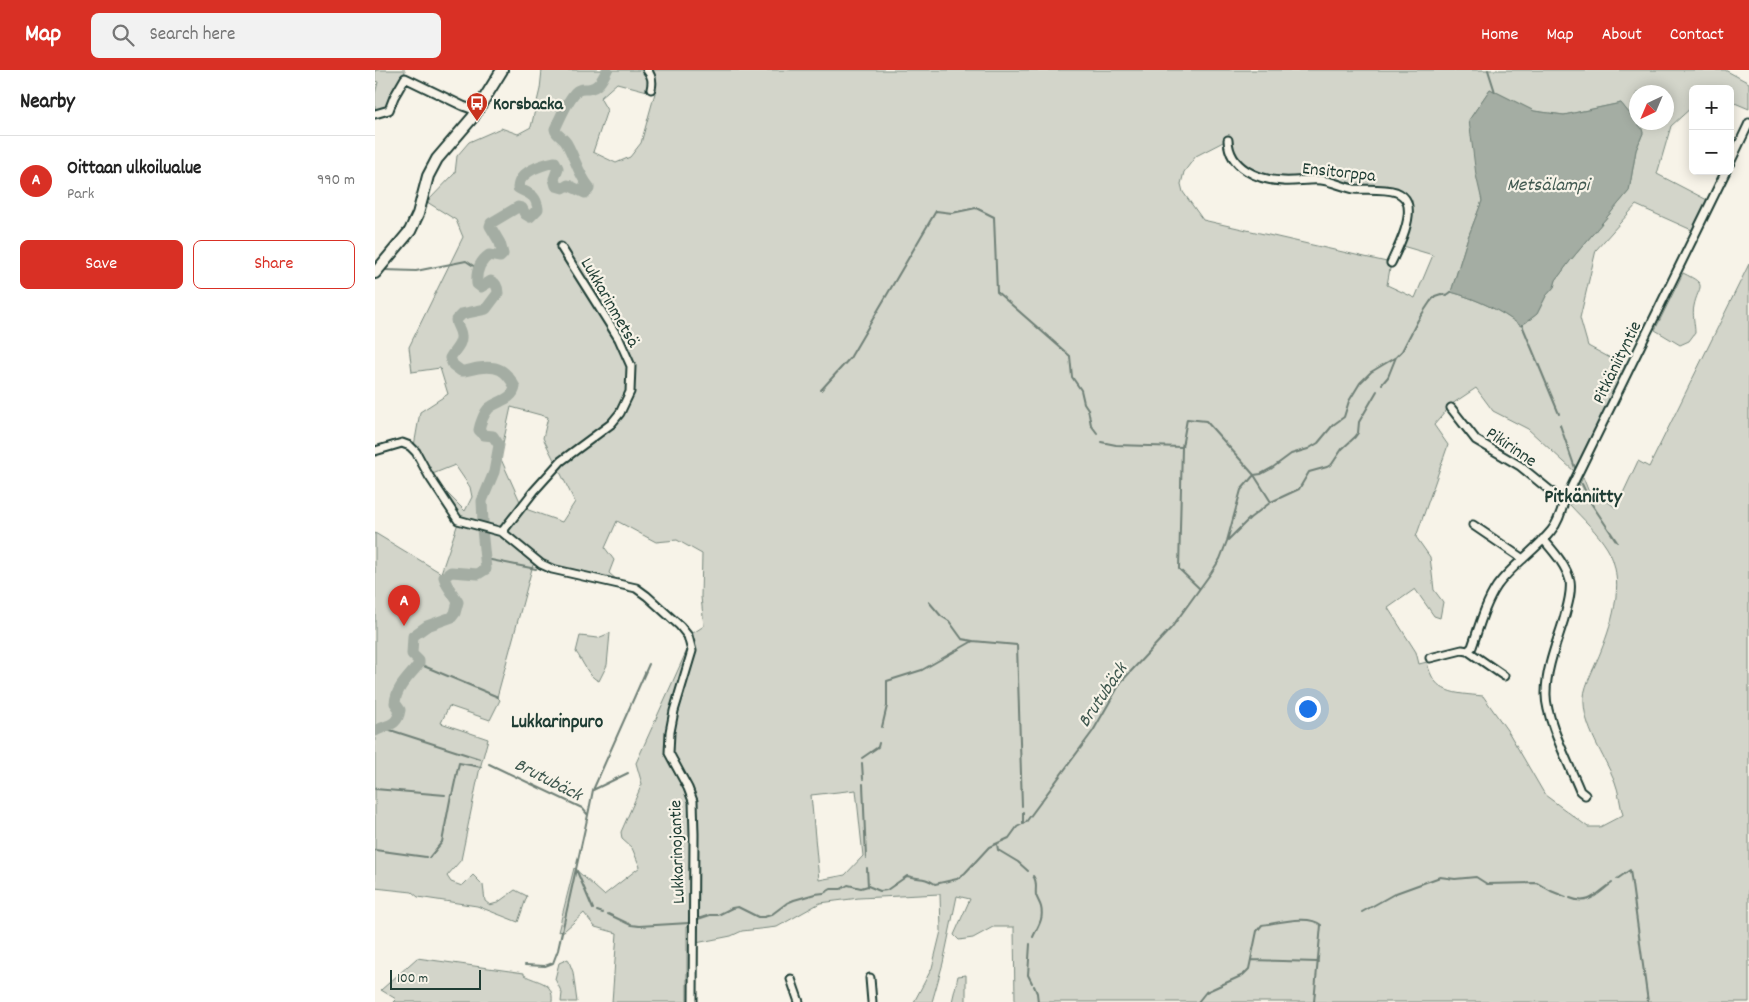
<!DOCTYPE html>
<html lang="en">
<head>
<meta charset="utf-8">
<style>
  body { margin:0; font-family:Dekko,sans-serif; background:#f2f2f2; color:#222 }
  .controls { position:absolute; right:15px; top:15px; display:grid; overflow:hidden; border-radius:8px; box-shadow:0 2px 12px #0003 }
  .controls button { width:45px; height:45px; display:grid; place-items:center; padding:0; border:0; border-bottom:1px solid #e0e0e0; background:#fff; color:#222; font:25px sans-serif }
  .compass { position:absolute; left:1254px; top:15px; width:45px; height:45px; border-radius:50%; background:#fff; box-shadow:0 2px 12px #0003; rotate:224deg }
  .scale { position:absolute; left:15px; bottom:12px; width:91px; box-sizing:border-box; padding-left:5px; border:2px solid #1f3d34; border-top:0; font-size:14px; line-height:18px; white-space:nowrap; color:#1f3d34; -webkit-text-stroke:4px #f7f3e8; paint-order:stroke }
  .you { position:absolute; left:932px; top:638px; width:18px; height:18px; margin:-12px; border:4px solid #fff; border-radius:50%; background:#1a73e8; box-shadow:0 0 0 8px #1a73e833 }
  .badge { display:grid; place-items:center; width:32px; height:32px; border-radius:50%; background:#d93025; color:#fff; font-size:16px; font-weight:700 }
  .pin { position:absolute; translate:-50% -41px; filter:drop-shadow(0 1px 2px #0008) }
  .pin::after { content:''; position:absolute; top:26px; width:18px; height:15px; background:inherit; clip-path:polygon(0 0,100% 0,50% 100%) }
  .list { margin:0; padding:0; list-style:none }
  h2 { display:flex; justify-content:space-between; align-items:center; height:65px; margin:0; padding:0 20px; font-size:21px }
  h2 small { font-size:16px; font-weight:400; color:#767676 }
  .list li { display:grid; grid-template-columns:32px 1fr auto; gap:15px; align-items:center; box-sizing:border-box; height:90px; padding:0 20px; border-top:1px solid #e0e0e0 }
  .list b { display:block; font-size:19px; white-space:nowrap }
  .list p { margin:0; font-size:16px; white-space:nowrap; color:#767676 }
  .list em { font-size:16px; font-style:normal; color:#767676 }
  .actions { display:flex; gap:10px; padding:15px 20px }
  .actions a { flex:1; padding:11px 0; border:1px solid #d93025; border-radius:8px; text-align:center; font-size:18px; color:#d93025 }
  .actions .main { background:#d93025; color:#fff }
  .icon { flex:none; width:28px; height:28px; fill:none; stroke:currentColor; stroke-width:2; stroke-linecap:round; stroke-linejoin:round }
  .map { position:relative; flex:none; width:1374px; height:932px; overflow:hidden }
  header { display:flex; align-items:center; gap:30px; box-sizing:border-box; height:70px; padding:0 25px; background:#d93025; color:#fff }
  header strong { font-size:24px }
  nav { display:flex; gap:28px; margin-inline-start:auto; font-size:18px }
  .search { width:350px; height:45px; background:#f2f2f2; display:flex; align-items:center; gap:12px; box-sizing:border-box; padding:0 18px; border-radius:8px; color:#767676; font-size:19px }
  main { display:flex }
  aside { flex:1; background:#fff }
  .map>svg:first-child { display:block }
  .green { fill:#d3d5ca; stroke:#79897f; fill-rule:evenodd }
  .water { fill:#a4ada3; stroke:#6f8077 }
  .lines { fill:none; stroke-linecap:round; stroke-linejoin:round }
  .stream { stroke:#6f8077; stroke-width:2 }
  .river { stroke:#a4ada3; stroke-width:11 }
  .minor-casing { stroke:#1f3d34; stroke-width:11 }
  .secondary-casing { stroke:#1f3d34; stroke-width:14 }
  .minor { stroke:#f7f3e8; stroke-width:7 }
  .secondary { stroke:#f7f3e8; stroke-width:10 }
  .labels { text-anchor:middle; stroke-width:4.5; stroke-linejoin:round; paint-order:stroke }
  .poi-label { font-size:18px; font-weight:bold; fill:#1f3d34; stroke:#f7f3e8; text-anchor:start }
  .street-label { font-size:18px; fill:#1f3d34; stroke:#f7f3e8 }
  .water-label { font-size:19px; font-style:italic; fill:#405950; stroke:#f7f3e8 }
  .neighbourhood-label { font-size:19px; font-weight:bold; fill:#1f3d34; stroke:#f7f3e8 }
  .quarter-label { font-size:20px; font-weight:bold; fill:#1f3d34; stroke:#f7f3e8 }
</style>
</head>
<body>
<header>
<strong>Map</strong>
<div class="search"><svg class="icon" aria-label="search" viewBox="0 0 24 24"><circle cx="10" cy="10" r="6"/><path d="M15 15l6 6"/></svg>Search here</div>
<nav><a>Home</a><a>Map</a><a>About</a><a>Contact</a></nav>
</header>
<main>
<aside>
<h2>Nearby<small></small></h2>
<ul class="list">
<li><span class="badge">A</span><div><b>Oittaan ulkoilualue</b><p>Park</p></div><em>990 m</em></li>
</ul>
<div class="actions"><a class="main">Save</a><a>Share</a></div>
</aside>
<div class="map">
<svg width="1374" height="932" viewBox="0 0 1374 932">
  <rect width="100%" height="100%" fill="#f7f3e8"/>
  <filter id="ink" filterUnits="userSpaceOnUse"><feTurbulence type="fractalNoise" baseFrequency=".02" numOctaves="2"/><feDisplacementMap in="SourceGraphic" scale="10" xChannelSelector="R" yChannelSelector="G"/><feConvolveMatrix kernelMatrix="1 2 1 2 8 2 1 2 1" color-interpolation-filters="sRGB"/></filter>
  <g filter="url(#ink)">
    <path class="green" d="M 0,0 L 30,0 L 29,12 L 15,46 L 0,39 L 0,24 L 3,12 L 0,11 Z
      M 167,0 L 1350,0 L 1374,13 L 1374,39 L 1355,31 L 1355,19 L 1318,19 L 1318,36 L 1296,56 L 1282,104 L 1334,131 L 1319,161 L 1261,135 L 1221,180 L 1205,248 L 1213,276 L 1252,297 L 1200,402 L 1153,359 L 1118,341 L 1101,318 L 1077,334 L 1059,355 L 1073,375 L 1041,467 L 1055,487 L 1059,520 L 1068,532 L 1065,548 L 1059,546 L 1040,519 L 1013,538 L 1041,582 L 1044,594 L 1052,592 C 1059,625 1080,623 1108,626 L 1134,663 L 1170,725 L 1213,757 L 1225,757 L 1248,745 C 1245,735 1244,722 1240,712 C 1230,686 1207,656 1209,627 C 1209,616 1222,592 1226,581 C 1238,551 1251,508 1232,478 C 1222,462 1208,449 1195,435 L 1208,407 L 1217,430 L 1226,427 L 1241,438 L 1263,391 L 1274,397 L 1374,194 L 1374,932 L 640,932 L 639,857 L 618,857 L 598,868 L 584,870 L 579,865 L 595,829 L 582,826 L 568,893 L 557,932 L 539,932 L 557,898 L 566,861 L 565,824 L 484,828 L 445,833 L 402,857 L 367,861 L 356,866 L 321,873 L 323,857 L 312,856 L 312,932 L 237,932 L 242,863 L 220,857 L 209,843 L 189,861 L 183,862 L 199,798 L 229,825 L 265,797 L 257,778 L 247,769 L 246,762 L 267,714 L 261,693 L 312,580 L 315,565 L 329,556 L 326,527 L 327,484 L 302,470 L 281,472 L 242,451 L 230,478 L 239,490 L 234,503 L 243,511 L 166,494 L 158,495 L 122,627 L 125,630 L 115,650 L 74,636 L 66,653 L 113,669 L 104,702 L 86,790 L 72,806 L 76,812 L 87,816 L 98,805 L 108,815 L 110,831 L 115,835 L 122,833 L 140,820 L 152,826 L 143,852 L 102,836 L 43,827 L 37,822 L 0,818 L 0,463 L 66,503 L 83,453 L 79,442 L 68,425 L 72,423 L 90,441 L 97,427 L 95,417 L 80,395 L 55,405 L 39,376 L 45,342 L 73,324 L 65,298 L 37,302 L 34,277 L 88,167 L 81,150 L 52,132 L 80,103 L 82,86 L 94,72 L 126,58 L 143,64 L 156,57 L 165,19 ZM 242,13 L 280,23 L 266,73 L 255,87 L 241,93 L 218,82 L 232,40 L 225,28 ZM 1115,19 L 1159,41 L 1189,45 L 1246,33 L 1261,52 L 1262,22 L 1292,22 L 1292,52 L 1262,53 L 1267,59 L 1268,63 L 1261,80 L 1254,121 L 1195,191 L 1181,210 L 1179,217 L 1171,226 L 1162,244 L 1146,256 C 1125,240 1102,229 1076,222 L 1092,170 L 1107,131 L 1094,50 ZM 852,70 L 868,99 L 906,111 L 955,112 L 1028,126 L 1033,146 L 1024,175 L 1058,185 L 1040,228 L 1012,215 L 1016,193 L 828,150 L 808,122 L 806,114 L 809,102 L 821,86 ZM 136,337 L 173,347 L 168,368 L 200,432 L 187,452 L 148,438 L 125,387 ZM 481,720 L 488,786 L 470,805 L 444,810 L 436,725 Z
      M 1308,203 C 1335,216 1323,215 1319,236 C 1317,244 1320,254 1320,263 L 1314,271 L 1305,275 L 1280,260 Z
      M 235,563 L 232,595 L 224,611 C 213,607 208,591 201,582 L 205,566 L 223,568 Z
      M 42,888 L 149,903 L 149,905 C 163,913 179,911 177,932 L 18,932 L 21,929 L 6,920 Z
      M 193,889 L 198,902 L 202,932 L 186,932 L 187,923 L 180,909 L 184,893 Z
      M 591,905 L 591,932 L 577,932 L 583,906 Z"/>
    <path class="water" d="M 1115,19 L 1159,41 L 1189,45 L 1246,33 L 1267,59 L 1268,63 L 1261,80 L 1254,121 L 1195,191 L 1181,210 L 1179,217 L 1171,226 L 1162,244 L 1146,256 C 1125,240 1102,229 1076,222 L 1092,170 L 1107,131 L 1101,105 L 1094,50 Z"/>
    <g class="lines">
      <path class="stream" d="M 1113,0 L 1120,22
        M 9,200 L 41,201 L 91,191 L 103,199
        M 1147,255 L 1184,344
        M 1007,314 L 1013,307 L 1021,287
        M 446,320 L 475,288 L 561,141 L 577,143 L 601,138 L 619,147 L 622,222 L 695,286 L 697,307 L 706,320 L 709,333 L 713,339 L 716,355 L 722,363
        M 1185,355 L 1200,398
        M 726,372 L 741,375 L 807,377 L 804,499 L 824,518
        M 807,377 L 812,349 L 831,351 L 879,405 L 896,432
        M 1207,414 L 1216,433 L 1242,472
        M 853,470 L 875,448 L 896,432 L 924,419 L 934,402 L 952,397 L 957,394 L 967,379 L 980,367 L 983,363 L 984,352 L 1002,321
        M 111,489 L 161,499
        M 554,532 L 566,546 L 574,551 L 587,569 L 598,571
        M 44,594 L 123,627
        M 507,657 L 512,636 L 512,611 L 547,600 L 598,571 L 642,575 L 647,736
        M 9,658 L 105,689
        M 487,688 L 503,677 L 504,673
        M 487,693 L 488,709
        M 114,694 L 207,738 L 213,745 L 201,799 L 218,839
        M 488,714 L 491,788
        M 0,719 L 70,725
        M 218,720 L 274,594
        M 77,725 L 84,693 L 106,697
        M 648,742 L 648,754
        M 213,745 L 218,720 L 253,703
        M 622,774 L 623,780 L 643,792 L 653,801
        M 0,780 L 51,787
        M 54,788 L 67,772 L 76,725
        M 492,798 L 493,816
        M 658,806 C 663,812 660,818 661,825 C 662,829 665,833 666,837 C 669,849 663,856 658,867
        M 1242,809 L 1255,800 L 1273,932
        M 1195,828 C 1215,836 1222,823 1237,813
        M 222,841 L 228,843
        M 987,842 L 1021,823 L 1065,807 L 1080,809 L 1101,807 L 1112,814 L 1162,813 L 1176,821 L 1191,827
        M 233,844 L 256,855 L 264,856 L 314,853
        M 320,850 L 335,845 L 343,845 L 357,838 L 363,837 L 383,847 L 389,847 L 396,845 L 412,833 L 419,830 L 440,824 L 449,823 L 456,819 L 466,819 L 473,815 L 486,818 L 493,816 L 505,821 L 512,820 L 532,806 C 545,810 548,806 560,814 L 582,809 L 590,803 L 614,777 L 634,768 L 642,757 L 651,752 L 718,661 L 746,612 L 797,557 L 836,503 L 845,489 L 852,471 L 866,420 L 879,405 L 886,404 L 897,398 L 916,384 L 933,379 L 943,373 L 958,355 L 969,347 L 974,331 L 985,313 L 996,302 L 1021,287 L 1027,281 L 1043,250 L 1055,232 L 1060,226 L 1066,224 L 1072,225 L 1076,222
        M 655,874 L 653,905 L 657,913
        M 876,890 L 943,892
        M 150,895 L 170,896 L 178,893 L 183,880 L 201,799
        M 659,916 L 662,923 L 663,932
        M 823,932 L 831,922 L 868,905 L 874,899 L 882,861 L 887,855 C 903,853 934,844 946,855 L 939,932"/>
      <path class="river" d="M 108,452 L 107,431 L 119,402 L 124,375 L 118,366 L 109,365 L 104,360 C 105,354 109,343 114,338 C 122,331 138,330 140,317 C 131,300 123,295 103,298 C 97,299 92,301 86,301 L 78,295 L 75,288 C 79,280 87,275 86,266 C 86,259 81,256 81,250 L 87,244 L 111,239 L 123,223 C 123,218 121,213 116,211 L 106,217 L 102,214 C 101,203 104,192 114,185 L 125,187 L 128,184 L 125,173 L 115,156 L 116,153 L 143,137 L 147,138 L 150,144 L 155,147 L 163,139 C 161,124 154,124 143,118 C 144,101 166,95 180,92 L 183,98 L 179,109 L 181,116 L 188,118 L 193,115 L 210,123 L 214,119 L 214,117 C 203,103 200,88 192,74 C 189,67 181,66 180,59 C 184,50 194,27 202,21 C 206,18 209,19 213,19 C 224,18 228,8 232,0
        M 0,661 C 11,654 22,658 25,640 L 20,633 C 21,617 35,606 44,594 L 44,591 L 37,584 L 38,566 L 52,556 L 77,547 L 80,543 L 83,532 L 72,515 L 69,507 L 76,502 L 103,504 L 111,499 L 107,459"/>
      <g class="minor-casing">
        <path id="minor" d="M 272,0 C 277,6 278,11 276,19
          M 0,44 L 14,40 L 19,27 L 30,8 L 88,36 L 102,41
          M 853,70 C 854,98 883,110 908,111 C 920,112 933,109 946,110 C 957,111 968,117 979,119 C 993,120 1008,118 1021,122 C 1026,124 1030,127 1032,132 C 1038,149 1023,178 1016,193
          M 1355,93 L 1374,53
          M 1076,338 L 1101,370 L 1145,396 L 1189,432
          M 0,381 L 27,373 L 35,376 L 41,382 L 54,406 L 83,450 L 127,462 L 166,494 L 177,499 L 261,518 L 272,526 L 305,556 L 313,566 L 317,581 L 299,641 L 295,662 L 294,683 L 313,718 L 318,731 L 319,764 L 318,932
          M 1098,455 L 1148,489
          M 127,462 L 159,421 L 186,391 L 236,354 L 245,343 L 255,322 L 256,296 L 244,269 L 186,177
          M 1168,469 C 1179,482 1191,495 1195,511 C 1197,523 1192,537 1189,549 C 1182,572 1171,599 1171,623 C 1170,648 1195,696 1205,721 L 1210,725
          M 1093,581 L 1097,577 C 1104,557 1110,534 1122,516 C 1137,495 1160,481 1176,461 C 1183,453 1186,442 1189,432 L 1351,101
          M 1093,581 L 1129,606
          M 1055,588 L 1087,580 L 1093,581
          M 495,908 L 497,932
          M 416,909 L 424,932"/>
      </g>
      <g class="secondary-casing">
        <path id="secondary" d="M 0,203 L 35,161 L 43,144 L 53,106 L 62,89 L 98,47 L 127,0"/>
      </g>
      <use href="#minor" class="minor"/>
      <use href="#secondary" class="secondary"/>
    </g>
  </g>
  <defs>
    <g id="bus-pin" transform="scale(1.125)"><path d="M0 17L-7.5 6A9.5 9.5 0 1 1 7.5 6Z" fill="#c8321e" stroke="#f7f3e8"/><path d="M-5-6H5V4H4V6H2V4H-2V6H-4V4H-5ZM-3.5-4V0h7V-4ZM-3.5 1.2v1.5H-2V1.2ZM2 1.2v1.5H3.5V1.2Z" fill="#fff"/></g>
  </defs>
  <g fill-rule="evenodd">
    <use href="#bus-pin" x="102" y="33"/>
  </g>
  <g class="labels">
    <g class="poi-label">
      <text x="118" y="39">Korsbacka</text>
    </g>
    <g class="street-label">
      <text transform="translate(964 101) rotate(6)" y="6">Ensitorppa</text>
      <text transform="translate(236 232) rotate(60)" y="6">Lukkarinmetsä</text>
      <text transform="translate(1241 292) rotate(-64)" y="6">Pitkäniityntie</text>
      <text transform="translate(1137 376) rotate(34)" y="6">Pikirinne</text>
      <text transform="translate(301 782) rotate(-92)" y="6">Lukkarinojantie</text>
    </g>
    <g class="water-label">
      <text x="1173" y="120">Metsälampi</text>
      <text transform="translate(726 624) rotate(-56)" y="7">Brutubäck</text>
      <text transform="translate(174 708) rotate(27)" y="7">Brutubäck</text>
    </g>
    <g class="neighbourhood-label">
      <text x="182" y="657">Lukkarinpuro</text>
    </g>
    <g class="quarter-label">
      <text x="1208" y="432">Pitkäniitty</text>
    </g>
  </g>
</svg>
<div class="controls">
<button>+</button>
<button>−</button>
</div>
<svg class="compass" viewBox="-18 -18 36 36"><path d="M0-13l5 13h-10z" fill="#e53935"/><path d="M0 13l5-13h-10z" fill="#767676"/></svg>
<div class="scale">100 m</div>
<div class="you"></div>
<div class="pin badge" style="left:29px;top:556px">A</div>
</div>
</main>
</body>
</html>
